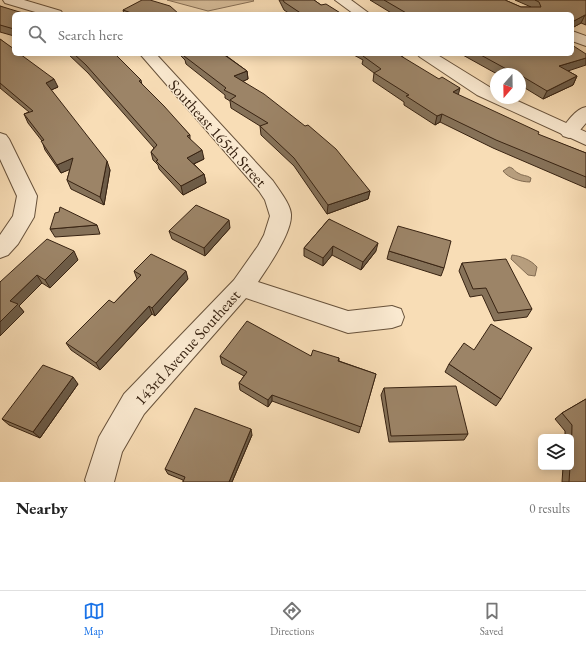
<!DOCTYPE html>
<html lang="en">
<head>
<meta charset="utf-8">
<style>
  body { margin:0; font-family:"EB Garamond",serif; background:#f2f2f2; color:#222 }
  .controls { position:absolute; right:12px; bottom:12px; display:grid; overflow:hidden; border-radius:6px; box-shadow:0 2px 10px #0003 }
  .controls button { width:36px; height:36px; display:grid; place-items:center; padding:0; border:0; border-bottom:1px solid #e0e0e0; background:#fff; color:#222; font:20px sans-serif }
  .compass { position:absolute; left:490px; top:68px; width:36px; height:36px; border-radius:50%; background:#fff; box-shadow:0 2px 10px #0003; rotate:200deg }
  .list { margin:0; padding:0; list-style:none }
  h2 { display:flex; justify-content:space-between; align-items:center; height:52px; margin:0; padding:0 16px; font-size:17px }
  h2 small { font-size:13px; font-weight:400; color:#767676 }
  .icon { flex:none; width:22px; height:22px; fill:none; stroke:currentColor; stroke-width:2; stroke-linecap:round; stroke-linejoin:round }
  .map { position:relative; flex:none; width:586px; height:482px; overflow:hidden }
  .search { position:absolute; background:#fff; box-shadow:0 2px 10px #0003; left:12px; right:12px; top:12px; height:44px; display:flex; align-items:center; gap:10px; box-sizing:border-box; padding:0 14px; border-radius:6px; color:#767676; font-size:15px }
  .sheet { height:108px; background:#fff }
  nav { display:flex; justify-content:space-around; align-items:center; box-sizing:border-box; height:56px; border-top:1px solid #e0e0e0; background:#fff; font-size:11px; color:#767676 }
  nav a { display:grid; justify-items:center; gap:2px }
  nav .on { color:#1a73e8 }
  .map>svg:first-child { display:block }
  .green { fill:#d7bd9a; stroke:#887056 }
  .water { fill:#b79e7e; stroke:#846d53 }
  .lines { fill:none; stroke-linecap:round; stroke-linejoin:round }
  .minor-casing { stroke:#68523b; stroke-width:2 }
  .tertiary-casing { stroke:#68523b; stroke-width:2 }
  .minor { fill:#fae9d0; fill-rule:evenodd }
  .tertiary { fill:#fae9d0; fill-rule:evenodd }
  .wall { fill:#867259; stroke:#382312 }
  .shaded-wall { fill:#6d5c48; stroke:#382312 }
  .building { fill:#9c8467; stroke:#382312 }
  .labels { text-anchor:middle; stroke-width:3; stroke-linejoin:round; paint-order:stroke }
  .street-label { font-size:16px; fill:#382312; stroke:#fae9d0 }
</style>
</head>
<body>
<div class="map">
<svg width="586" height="482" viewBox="0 0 586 482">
  <rect width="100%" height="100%" fill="#f8ddb6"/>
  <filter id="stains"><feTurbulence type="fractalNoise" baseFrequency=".005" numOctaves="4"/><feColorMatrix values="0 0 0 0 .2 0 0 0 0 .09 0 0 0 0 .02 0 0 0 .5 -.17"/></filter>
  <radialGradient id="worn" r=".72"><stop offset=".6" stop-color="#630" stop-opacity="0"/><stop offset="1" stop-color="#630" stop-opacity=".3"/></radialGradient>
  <path class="green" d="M 167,0 L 253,0 L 254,1 L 208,11 Z"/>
  <path class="water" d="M 509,167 C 514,168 514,171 518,173 C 522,176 527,175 531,178 L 530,182 C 521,182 508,178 503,171 Z
    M 512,255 C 521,256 531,260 537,267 L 535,276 L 528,275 L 511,259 Z"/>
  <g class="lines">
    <g class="minor-casing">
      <path id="minor" d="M 3,0 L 24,0 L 61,11 L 63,14 L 42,14 L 5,3 Z
        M 572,31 L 586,36 L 586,46 L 572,41 Z
        M 140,54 L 156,54 L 273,181 C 279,190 292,206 291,216 C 291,234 268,267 258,282 L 348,311 L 392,306 L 401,309 L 404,317 L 401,325 L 392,328 L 348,333 L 246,298 L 144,414 L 122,452 L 114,482 L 86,482 L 85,480 L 99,437 L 124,394 L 234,280 L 258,246 L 264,235 L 270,216 L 265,200 L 259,191 Z
        M 586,107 L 586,123 L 575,136 L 569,138 L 563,136 L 560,132 C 566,123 575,109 586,107 Z
        M 0,133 L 6,135 L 9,139 L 37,196 L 34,217 L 18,244 L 8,255 L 0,258 L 0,235 L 13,216 L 17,196 L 0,159 Z"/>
    </g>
    <g class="tertiary-casing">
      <path id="tertiary" d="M 335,0 L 351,0 L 370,14 L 354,14 Z
        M 417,54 L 436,54 L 496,91 L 496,98 L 511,98 L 586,132 L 586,145 L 477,95 L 420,57 Z"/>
    </g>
    <use href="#minor" class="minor"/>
    <use href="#tertiary" class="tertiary"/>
  </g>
  <path class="wall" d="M 279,0 L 314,0 L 321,5 L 342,14 L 290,14 L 284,10 Z
    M 370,0 L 505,0 L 521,7 L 531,7 L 515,0 L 586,0 L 586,25 L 581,23 L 572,28 L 572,14 L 393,14 Z
    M 0,6 L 14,14 L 14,36 L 0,32 Z
    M 123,10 L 179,14 L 124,14 Z
    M 0,39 L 58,87 L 51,90 L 110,170 L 104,205 L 71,189 L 67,180 L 70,169 L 61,173 L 45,150 L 42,141 L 28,123 L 24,114 L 29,112 L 0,88 Z
    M 68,54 L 115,54 L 141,80 L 142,85 L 190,135 L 190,139 L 204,159 L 194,164 L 204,174 L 206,183 L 183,195 L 159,169 L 158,165 L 153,160 L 151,152 L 154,148 L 88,73 Z
    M 179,54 L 224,54 L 247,71 L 248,79 L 243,81 L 370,191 L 368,199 L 327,214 L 294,166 L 261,135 L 260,126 L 231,108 L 230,101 L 225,98 L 225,95 L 186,64 L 185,60 Z
    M 352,54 L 402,54 L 403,58 L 458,95 L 538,135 L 586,153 L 586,188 L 493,148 L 440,122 L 435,125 L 404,105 L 404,102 L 373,81 L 374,73 L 362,64 L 363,60 Z
    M 461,54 L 572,54 L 568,71 L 577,76 L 573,85 L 543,99 L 520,85 L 520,74 L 497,74 Z
    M 329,219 L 376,251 L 361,270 L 332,255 L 323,266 L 304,256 L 304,248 Z
    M 97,225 L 100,234 L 55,237 L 50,229 Z
    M 230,228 L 205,256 L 172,239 L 169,231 Z
    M 389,251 L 444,268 L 441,276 L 387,259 Z
    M 78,260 L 50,288 L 42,283 L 19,306 L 24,312 L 0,336 L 0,282 Z
    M 462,263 L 532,309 L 527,317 L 494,321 L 482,295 L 470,297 L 459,271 Z
    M 134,271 L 188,279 L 155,316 L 152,314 L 100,370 L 71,350 L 66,343 L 114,303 L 137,279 Z
    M 220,356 L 311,356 L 339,358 L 339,361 L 376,374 L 359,433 L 272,401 L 268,407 L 240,390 L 239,383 L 244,376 L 222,364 Z
    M 449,364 L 501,399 L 496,406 L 445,372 Z
    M 78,384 L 40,438 L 9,425 L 2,419 Z
    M 384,388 L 468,434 L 464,440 L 389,442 L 381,395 Z
    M 586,399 L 586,482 L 562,482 L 563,467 L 571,467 L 571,437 L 565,437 L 565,431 L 555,419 L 562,413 Z
    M 252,435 L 232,482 L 183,482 L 183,480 L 168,474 L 165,469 Z"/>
  <path class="shaded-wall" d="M 585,15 L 581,23 L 572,28 L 572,22 Z
    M 586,58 L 586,65 L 556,75 L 559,66 Z
    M 247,71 L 248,79 L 235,85 L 234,76 Z
    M 577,76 L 573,85 L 543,99 L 547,91 Z
    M 54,79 L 58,87 L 49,91 L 46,83 Z
    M 460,88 L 458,96 L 453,92 Z
    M 442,114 L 440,122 L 435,125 L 437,116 Z
    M 202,150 L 204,159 L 189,166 L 187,158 Z
    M 73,158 L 76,167 L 61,173 L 57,165 Z
    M 107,161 L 110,170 L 104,205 L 100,197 Z
    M 204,174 L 206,183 L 183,195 L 181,186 Z
    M 370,191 L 368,199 L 327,214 L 328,205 Z
    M 229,220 L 230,228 L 205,256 L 204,248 Z
    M 378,243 L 376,251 L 361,270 L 363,262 Z
    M 333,246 L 332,255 L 323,266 L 323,258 Z
    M 74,251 L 78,260 L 50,288 L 45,280 Z
    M 186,271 L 188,279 L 155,316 L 152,308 Z
    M 37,275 L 42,283 L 19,306 L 24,312 L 0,336 L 0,322 L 10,301 Z
    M 149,306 L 152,314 L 100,370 L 96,363 Z
    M 73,377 L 78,384 L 40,438 L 33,432 Z
    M 272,395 L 272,401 L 268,407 L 268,400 Z
    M 251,429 L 252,435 L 232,482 L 229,482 Z"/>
  <path class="building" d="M 142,0 L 150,0 L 170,6 L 179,14 L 134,14 L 123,10 Z
    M 283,0 L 314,0 L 321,5 L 326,4 L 342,14 L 302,14 L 284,2 Z
    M 384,0 L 505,0 L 521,7 L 541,7 L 539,2 L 535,0 L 586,0 L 586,15 L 585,15 L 572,22 L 572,14 L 408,14 Z
    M 0,6 L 26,14 L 14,14 L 14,29 L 0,25 Z
    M 0,39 L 14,49 L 14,54 L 20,54 L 54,79 L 46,83 L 107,161 L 100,197 L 67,180 L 73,158 L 57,165 L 41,141 L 44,140 L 24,114 L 33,111 L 0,83 Z
    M 572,45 L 586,54 L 586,58 L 559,66 L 577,76 L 547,91 L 520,75 L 520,74 L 518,74 L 512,70 L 510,71 L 479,54 L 572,54 Z
    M 74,54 L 115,54 L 141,80 L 139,81 L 164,106 L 190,135 L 187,136 L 202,150 L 187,158 L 204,174 L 181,186 L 156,161 L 158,160 L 151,152 L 157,145 L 86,65 Z
    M 187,54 L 223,54 L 247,71 L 234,76 L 264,94 L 305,126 L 308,125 L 336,149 L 370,191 L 328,205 L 294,158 L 260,126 L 268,123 L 230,100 L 236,96 L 224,90 L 226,88 L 184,56 L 187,55 Z
    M 367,54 L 402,54 L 404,55 L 401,56 L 439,79 L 442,77 L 460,88 L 453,92 L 539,132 L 538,134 L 586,153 L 586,177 L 496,140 L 442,114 L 437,116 L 406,96 L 409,95 L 374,73 L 381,69 L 363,56 Z
    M 196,205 L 229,220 L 204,248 L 169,231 Z
    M 60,207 L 97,225 L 50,229 L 55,213 L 59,212 Z
    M 329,219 L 378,243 L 363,262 L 333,246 L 323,258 L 304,248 Z
    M 398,226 L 451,241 L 444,268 L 389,251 Z
    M 47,239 L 74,251 L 45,280 L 37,275 L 10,301 L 18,304 L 0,322 L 0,282 Z
    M 151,254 L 186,271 L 152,308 L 149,306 L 96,363 L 66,343 L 109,300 L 114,303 L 141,275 L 134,271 Z
    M 506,259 L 532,309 L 498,313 L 486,288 L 473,289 L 462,263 Z
    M 247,321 L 311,356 L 313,350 L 339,358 L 338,361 L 376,374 L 361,427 L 272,395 L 268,400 L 239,383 L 247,372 L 220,356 Z
    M 491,324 L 532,348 L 501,399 L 449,364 L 464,343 L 474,350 Z
    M 43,365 L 73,377 L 33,432 L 2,419 Z
    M 456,386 L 468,434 L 391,436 L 384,388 Z
    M 586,399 L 586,482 L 569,482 L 570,467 L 571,467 L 572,425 L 562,413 Z
    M 195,408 L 251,429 L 229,482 L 183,482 L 185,477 L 165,469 Z"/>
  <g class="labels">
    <g class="street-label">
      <text transform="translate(218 133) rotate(48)" y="6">Southeast 165th Street</text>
      <text transform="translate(187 347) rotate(-48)" y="6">143rd Avenue Southeast</text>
    </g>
  </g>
  <rect width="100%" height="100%" filter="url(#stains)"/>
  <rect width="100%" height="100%" fill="url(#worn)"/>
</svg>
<div class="controls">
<button><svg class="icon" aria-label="layers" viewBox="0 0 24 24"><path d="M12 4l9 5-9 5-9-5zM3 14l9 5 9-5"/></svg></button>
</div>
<svg class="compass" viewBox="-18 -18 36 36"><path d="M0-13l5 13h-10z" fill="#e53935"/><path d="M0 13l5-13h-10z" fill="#767676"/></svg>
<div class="search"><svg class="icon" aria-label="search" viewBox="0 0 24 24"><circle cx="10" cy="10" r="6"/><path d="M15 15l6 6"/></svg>Search here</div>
</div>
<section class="sheet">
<h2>Nearby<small>0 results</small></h2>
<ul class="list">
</ul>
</section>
<nav>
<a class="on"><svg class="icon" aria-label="map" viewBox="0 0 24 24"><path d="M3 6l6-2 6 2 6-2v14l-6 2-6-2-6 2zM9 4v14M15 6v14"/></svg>Map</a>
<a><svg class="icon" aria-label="directions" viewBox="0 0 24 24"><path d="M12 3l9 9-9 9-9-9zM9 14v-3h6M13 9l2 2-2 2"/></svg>Directions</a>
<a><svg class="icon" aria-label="saved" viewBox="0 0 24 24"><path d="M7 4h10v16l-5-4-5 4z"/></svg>Saved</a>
</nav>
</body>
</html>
